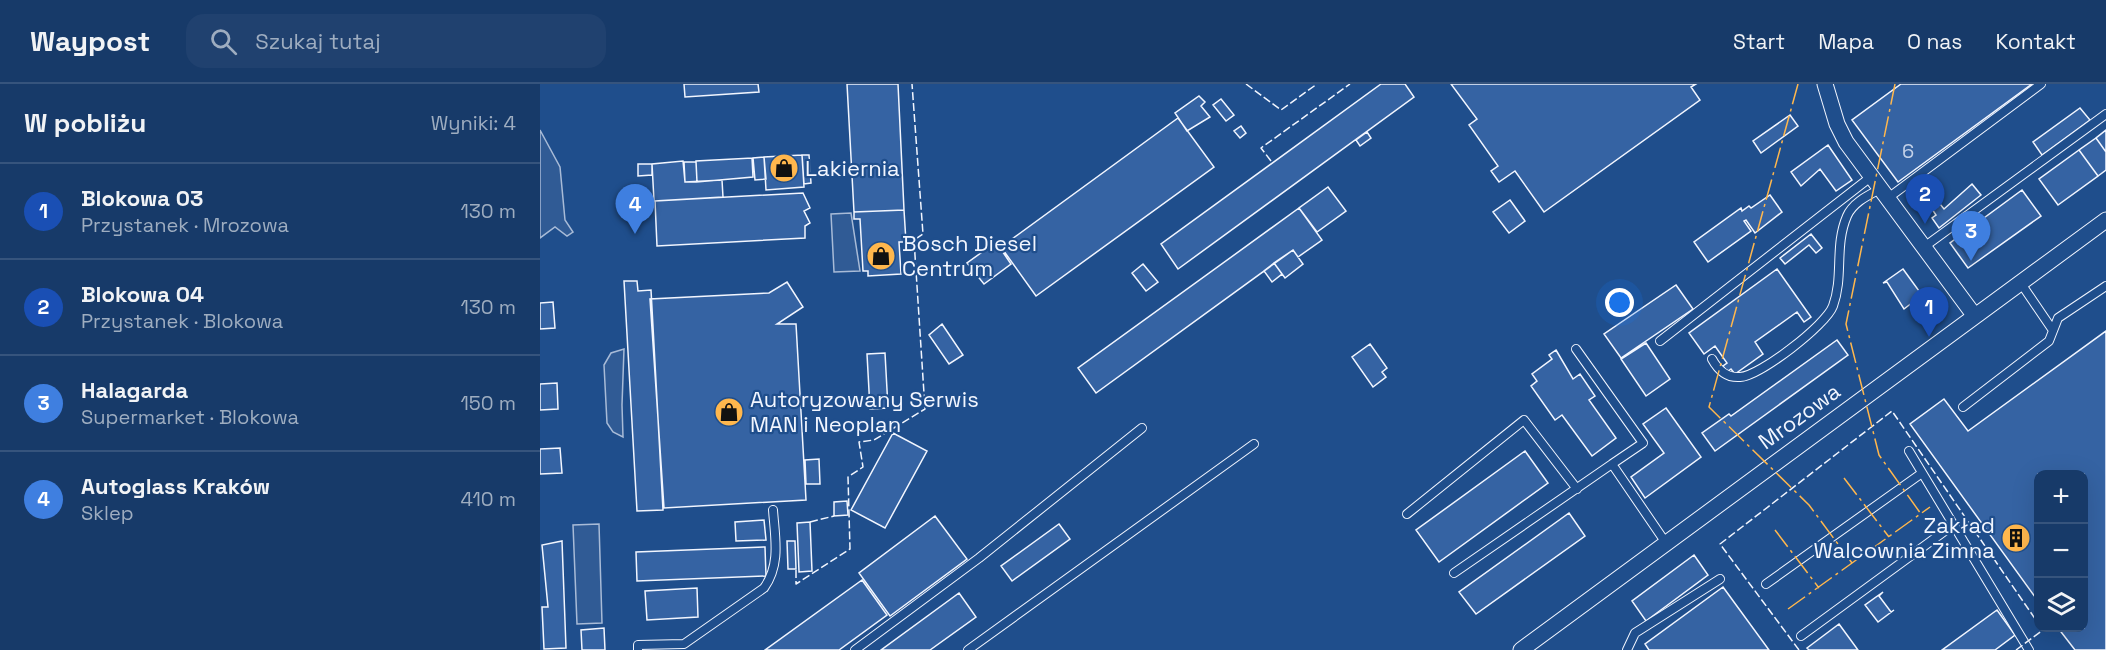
<!DOCTYPE html>
<html lang="pl">
<head>
<meta charset="utf-8">
<style>
  body { margin:0; font-family:"Space Grotesk",sans-serif; background:#20416f; color:#f1f3f6 }
  .controls { position:absolute; right:18px; bottom:18px; display:grid; overflow:hidden; border-radius:12px; box-shadow:0 6px 24px #0002 }
  .controls button { width:54px; height:54px; display:grid; place-items:center; padding:0; border:0; border-bottom:2px solid #36547d; background:#173a69; color:#f1f3f6; font:30px sans-serif }
  .you { position:absolute; left:1080px; top:219px; width:21px; height:21px; margin:-15px; border:4px solid #fff; border-radius:50%; background:#1a73e8; box-shadow:0 0 0 9px #1a73e833 }
  .badge { display:grid; place-items:center; width:39px; height:39px; border-radius:50%; background:#ffb74d; color:#fff; font-size:20px; font-weight:700 }
  .pin { position:absolute; translate:-50% -50px; filter:drop-shadow(0 2px 3px #0008) }
  .pin::after { content:''; position:absolute; top:32px; width:21px; height:18px; background:inherit; clip-path:polygon(0 0,100% 0,50% 100%) }
  .list { margin:0; padding:0; list-style:none }
  h2 { display:flex; justify-content:space-between; align-items:center; height:78px; margin:0; padding:0 24px; font-size:26px }
  h2 small { font-size:20px; font-weight:400; color:#9eadc0 }
  .list li { display:grid; grid-template-columns:39px 1fr auto; gap:18px; align-items:center; box-sizing:border-box; height:96px; padding:0 24px; border-top:2px solid #36547d }
  .list b { display:block; font-size:22px; white-space:nowrap }
  .list p { margin:0; font-size:20px; white-space:nowrap; color:#9eadc0 }
  .list em { font-size:20px; font-style:normal; color:#9eadc0 }
  .icon { flex:none; width:33px; height:33px; fill:none; stroke:currentColor; stroke-width:2; stroke-linecap:round; stroke-linejoin:round }
  .map { position:relative; flex:none; width:1566px; height:566px; overflow:hidden }
  header { display:flex; align-items:center; gap:36px; box-sizing:border-box; height:84px; padding:0 30px; background:#173a69; border-bottom:2px solid #36547d }
  header strong { font-size:28px }
  nav { display:flex; gap:33px; margin-inline-start:auto; font-size:21px }
  .search { width:420px; height:54px; background:#20416f; display:flex; align-items:center; gap:15px; box-sizing:border-box; padding:0 21px; border-radius:18px; color:#9eadc0; font-size:22px }
  main { display:flex }
  aside { flex:1; background:#173a69 }
  .map>svg:first-child { display:block }
  .parking { fill:#305b95; stroke:#a8bbd7; stroke-width:1.5 }
  .building { fill:#3563a3; stroke:#f2f6ff; stroke-width:1.5 }
  .lines { fill:none; stroke-linecap:round; stroke-linejoin:round }
  .service-casing { stroke:#f2f6ff; stroke-width:10 }
  .minor-casing { stroke:#f2f6ff; stroke-width:17 }
  .service { stroke:#1f4e8c; stroke-width:8 }
  .minor { stroke:#1f4e8c; stroke-width:15 }
  .fence { stroke:#f2f6ff; stroke-width:1.5; stroke-dasharray:8 3; stroke-linecap:butt }
  .power { stroke:#ffb74d; stroke-width:1.5; stroke-dasharray:21 4.5 3 4.5; stroke-linecap:butt }
  .labels { text-anchor:middle; stroke-width:4.5; stroke-linejoin:round; paint-order:stroke }
  .number-label { font-size:20px; fill:#c3d1e8 }
  .poi-label { font-size:22px; fill:#f2f6ff; stroke:#1f4e8c; text-anchor:start }
  .street-label { font-size:22px; fill:#f2f6ff; stroke:#1f4e8c }
</style>
</head>
<body>
<header>
<strong>Waypost</strong>
<div class="search"><svg class="icon" aria-label="search" viewBox="0 0 24 24"><circle cx="10" cy="10" r="6"/><path d="M15 15l6 6"/></svg>Szukaj tutaj</div>
<nav><a>Start</a><a>Mapa</a><a>O nas</a><a>Kontakt</a></nav>
</header>
<main>
<aside>
<h2>W pobliżu<small>Wyniki: 4</small></h2>
<ul class="list">
<li><span class="badge" style="background:#1a4fb4">1</span><div><b>Blokowa 03</b><p>Przystanek · Mrozowa</p></div><em>130 m</em></li>
<li><span class="badge" style="background:#1a4fb4">2</span><div><b>Blokowa 04</b><p>Przystanek · Blokowa</p></div><em>130 m</em></li>
<li><span class="badge" style="background:#3f7fe0">3</span><div><b>Halagarda</b><p>Supermarket · Blokowa</p></div><em>150 m</em></li>
<li><span class="badge" style="background:#3f7fe0">4</span><div><b>Autoglass Kraków</b><p>Sklep</p></div><em>410 m</em></li>
</ul>
</aside>
<div class="map">
<svg width="1566" height="566" viewBox="0 0 1566 566">
  <rect width="100%" height="100%" fill="#1f4e8c"/>
  <path class="parking" d="M 0,46 L 20,83 L 25,136 L 33,148 L 27,152 L 15,143 L 0,154 Z
    M 311,129 L 320,187 L 294,188 L 291,130 Z
    M 84,265 L 82,321 L 83,353 L 73,348 L 67,339 L 64,281 L 71,269 Z
    M 59,440 L 62,539 L 37,540 L 33,441 Z"/>
  <path class="building" d="M 144,0 L 218,0 L 219,8 L 145,13 Z
    M 307,0 L 358,0 L 364,126 L 314,128 Z
    M 841,0 L 865,0 L 874,13 L 638,185 L 621,160 Z
    M 911,0 L 1156,0 L 1151,3 L 1160,16 L 1004,128 L 975,87 L 959,98 L 951,87 L 958,82 L 929,41 L 937,35 Z
    M 1361,0 L 1492,0 L 1358,98 L 1312,36 Z
    M 659,12 L 665,18 L 661,22 L 670,33 L 647,47 L 635,29 Z
    M 681,15 L 694,31 L 686,37 L 673,21 Z
    M 1540,24 L 1550,36 L 1502,71 L 1493,58 Z
    M 1250,31 L 1258,42 L 1221,69 L 1213,57 Z
    M 638,34 L 674,83 L 496,212 L 461,163 Z
    M 701,42 L 706,49 L 700,54 L 694,47 Z
    M 1566,46 L 1566,68 L 1556,54 Z
    M 827,48 L 831,54 L 820,62 L 816,56 Z
    M 1556,54 L 1566,68 L 1566,86 L 1558,92 L 1539,66 Z
    M 1288,61 L 1312,96 L 1296,107 L 1280,85 L 1261,102 L 1251,88 Z
    M 1539,66 L 1558,92 L 1518,121 L 1499,95 Z
    M 262,71 L 264,103 L 226,106 L 224,73 Z
    M 262,71 L 269,71 L 271,99 L 264,100 Z
    M 224,73 L 226,95 L 215,96 L 213,74 Z
    M 212,74 L 213,93 L 157,98 L 156,77 Z
    M 143,77 L 145,98 L 182,96 L 183,113 L 114,117 L 112,80 Z
    M 144,78 L 156,78 L 157,98 L 145,98 Z
    M 98,80 L 112,80 L 112,91 L 98,92 Z
    M 1432,100 L 1441,111 L 1399,144 L 1392,134 L 1396,131 L 1392,125 L 1400,120 L 1404,125 Z
    M 788,103 L 806,127 L 777,148 L 759,124 Z
    M 1482,106 L 1501,132 L 1428,184 L 1410,159 Z
    M 263,109 L 270,124 L 264,127 L 270,139 L 265,142 L 265,154 L 117,162 L 115,117 Z
    M 1230,111 L 1242,128 L 1215,149 L 1206,136 L 1204,137 L 1211,147 L 1168,178 L 1154,158 L 1201,124 L 1202,127 L 1209,122 L 1211,124 Z
    M 970,116 L 985,137 L 969,149 L 953,128 Z
    M 759,124 L 782,156 L 758,173 L 753,166 L 556,309 L 538,284 Z
    M 364,126 L 366,158 L 359,158 L 361,190 L 328,192 L 328,187 L 323,187 L 320,135 L 314,135 L 314,128 Z
    M 1271,150 L 1282,164 L 1276,169 L 1269,161 L 1245,180 L 1240,174 Z
    M 456,158 L 471,180 L 444,200 L 427,179 Z
    M 753,166 L 763,180 L 745,194 L 734,179 Z
    M 734,179 L 742,190 L 732,198 L 724,187 Z
    M 603,180 L 618,198 L 606,207 L 592,189 Z
    M 1237,185 L 1271,233 L 1264,238 L 1257,228 L 1215,258 L 1223,270 L 1195,290 L 1191,285 L 1187,288 L 1183,282 L 1187,279 L 1175,262 L 1164,270 L 1149,249 Z
    M 1363,185 L 1382,211 L 1364,225 L 1347,198 L 1343,199 Z
    M 84,197 L 97,197 L 98,207 L 111,206 L 123,426 L 97,427 Z
    M 247,198 L 263,223 L 237,240 L 256,240 L 266,416 L 124,424 L 110,215 L 229,209 Z
    M 1136,201 L 1153,225 L 1081,274 L 1064,250 Z
    M 13,218 L 15,244 L 0,245 L 0,219 Z
    M 402,240 L 423,271 L 409,280 L 389,251 Z
    M 1566,247 L 1566,566 L 1535,566 L 1518,544 L 1544,544 L 1544,390 L 1498,390 L 1498,517 L 1370,340 L 1404,315 L 1428,347 Z
    M 1297,256 L 1308,271 L 1175,367 L 1162,349 L 1189,330 L 1191,332 Z
    M 1106,259 L 1130,295 L 1106,312 L 1081,275 Z
    M 830,260 L 847,284 L 842,288 L 846,293 L 833,303 L 812,273 Z
    M 1016,266 L 1033,295 L 1040,290 L 1055,312 L 1049,316 L 1076,354 L 1052,372 L 1022,331 L 1015,336 L 991,302 L 997,297 L 992,290 L 1012,275 L 1009,271 Z
    M 345,269 L 348,324 L 330,325 L 327,270 Z
    M 17,299 L 18,325 L 0,326 L 0,300 Z
    M 1126,324 L 1161,373 L 1105,414 L 1091,393 L 1124,369 L 1103,340 Z
    M 353,349 L 387,367 L 345,444 L 311,426 Z
    M 20,364 L 22,389 L 0,390 L 0,365 Z
    M 985,367 L 1008,399 L 899,478 L 876,446 Z
    M 279,375 L 280,400 L 266,400 L 265,376 Z
    M 307,417 L 308,431 L 294,432 L 294,418 Z
    M 1029,429 L 1045,452 L 936,530 L 919,508 Z
    M 395,432 L 427,475 L 350,532 L 319,489 Z
    M 224,436 L 226,456 L 196,457 L 195,438 Z
    M 270,438 L 272,487 L 259,488 L 257,439 Z
    M 519,440 L 530,455 L 472,497 L 461,482 Z
    M 22,457 L 26,564 L 4,565 L 2,523 L 8,523 L 2,461 Z
    M 247,457 L 255,457 L 256,485 L 248,485 Z
    M 225,463 L 226,492 L 97,497 L 96,468 Z
    M 1154,471 L 1168,491 L 1106,537 L 1092,517 Z
    M 322,496 L 347,531 L 299,566 L 225,566 Z
    M 1183,503 L 1229,566 L 1109,566 L 1105,560 Z
    M 157,504 L 158,533 L 107,536 L 105,507 Z
    M 1343,508 L 1339,512 L 1351,528 L 1354,526 L 1338,538 L 1325,521 Z
    M 419,509 L 436,533 L 390,566 L 341,566 Z
    M 1457,526 L 1475,551 L 1455,566 L 1402,566 Z
    M 1299,540 L 1318,566 L 1269,566 L 1267,564 Z
    M 64,544 L 65,566 L 42,566 L 41,546 Z"/>
  <g class="lines">
    <g class="service-casing">
      <path id="service" d="M 1348,114 L 1501,0
        M 1384,163 L 1566,30
        M 1480,198 L 1512,245
        M 1120,257 L 1332,92
        M 1036,265 L 1103,359 L 1072,380
        M 1172,275 C 1178,286 1186,294 1200,293 C 1220,292 1286,241 1293,222 C 1304,192 1294,162 1307,132 C 1313,118 1329,111 1342,104
        M 1423,323 L 1509,257 L 1518,234 L 1566,202
        M 1369,367 L 1489,566
        M 867,430 L 984,336 L 1037,405
        M 914,489 L 1072,380 L 1126,459
        M 1226,500 L 1382,389
        M 1261,552 L 1413,441
        M 98,566 L 98,561 L 144,560 L 224,504 C 241,480 235,454 233,426
        M 315,566 L 439,474 L 602,344
        M 428,566 L 714,360
        M 1087,566 L 1095,549 L 1180,495"/>
    </g>
    <g class="minor-casing">
      <path id="minor" d="M 1285,0 L 1297,40 L 1306,58 L 1434,231
        M 981,566 L 1566,136"/>
    </g>
    <use href="#service" class="service"/>
    <use href="#minor" class="minor"/>
    <path class="fence" d="M 706,0 L 741,26 L 777,0
      M 731,77 L 721,64 L 810,0
      M 270,438 L 294,432
      M 256,486 L 256,500 L 310,465 L 308,393 L 323,383 L 319,358 L 334,356 L 385,325 L 374,156 L 383,150 L 372,0
      M 1259,566 L 1180,460 L 1352,327 L 1498,539
      M 1476,566 L 1503,546 L 1501,544"/>
    <path class="power" d="M 1258,0 L 1169,323 L 1269,421 L 1312,479
      M 1355,0 L 1306,240 L 1339,371 L 1381,430
      M 1304,394 L 1349,453
      M 1235,446 L 1279,504
      M 1248,525 L 1390,423"/>
  </g>
  <defs>
    <g id="shop-disc" transform="scale(1.5)"><circle r="9.5" fill="#ffb74d" stroke="#1f4e8c"/><path d="M-5-2.5h2.3a2.7 3.5 0 0 1 5.4 0H5L5.5 6h-11ZM-1.5-2.5h3a1.5 2.3 0 0 0-3 0Z" fill="#111"/></g>
    <g id="building-disc" transform="scale(1.5)"><circle r="9.5" fill="#ffb74d" stroke="#1f4e8c"/><path d="M-4-6H4V6H1V3H-1V6H-4ZM-2.5-4.3h1.7v1.8h-1.7ZM.8-4.3h1.7v1.8H.8ZM-2.5-1h1.7V.8h-1.7ZM.8-1h1.7V.8H.8Z" fill="#111"/></g>
  </defs>
  <g fill-rule="evenodd">
    <use href="#shop-disc" x="244" y="84"/>
    <use href="#shop-disc" x="341" y="172"/>
    <use href="#shop-disc" x="189" y="328"/>
    <use href="#building-disc" x="1476" y="454"/>
  </g>
  <g class="labels">
    <g class="number-label">
      <text x="1368" y="74">6</text>
    </g>
    <g class="poi-label">
      <text x="265" y="92">Lakiernia</text>
      <text x="362" y="167">Bosch Diesel<tspan x="362" dy="25">Centrum</tspan></text>
      <text x="210" y="323">Autoryzowany Serwis<tspan x="210" dy="25">MAN i Neoplan</tspan></text>
      <text x="1455" y="449" text-anchor="end">Zakład<tspan x="1455" dy="25">Walcownia Zimna</tspan></text>
    </g>
    <g class="street-label">
      <text transform="translate(1259 332) rotate(-36)" y="8">Mrozowa</text>
    </g>
  </g>
</svg>
<div class="controls">
<button>+</button>
<button>−</button>
<button><svg class="icon" aria-label="layers" viewBox="0 0 24 24"><path d="M12 4l9 5-9 5-9-5zM3 14l9 5 9-5"/></svg></button>
</div>
<div class="you"></div>
<div class="pin badge" style="left:1389px;top:253px;background:#1a4fb4">1</div>
<div class="pin badge" style="left:1385px;top:140px;background:#1a4fb4">2</div>
<div class="pin badge" style="left:1431px;top:177px;background:#3f7fe0">3</div>
<div class="pin badge" style="left:95px;top:150px;background:#3f7fe0">4</div>
</div>
</main>
</body>
</html>
